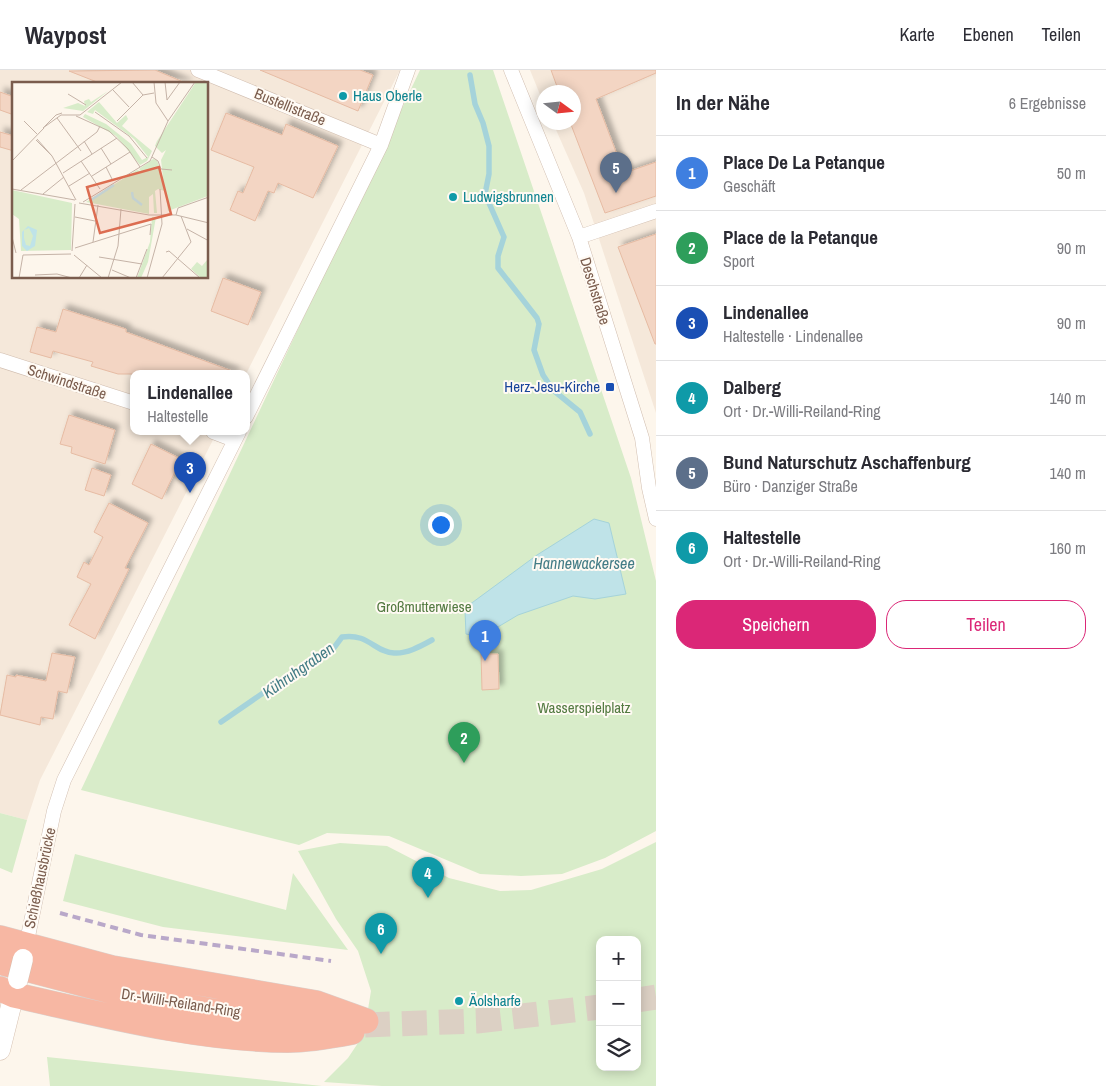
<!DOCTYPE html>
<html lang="de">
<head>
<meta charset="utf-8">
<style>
  body { margin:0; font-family:"Archivo Narrow",sans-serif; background:#f2f2f3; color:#2b2b33 }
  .controls { position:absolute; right:15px; bottom:15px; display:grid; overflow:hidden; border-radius:10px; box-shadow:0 2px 12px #0003 }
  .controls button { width:45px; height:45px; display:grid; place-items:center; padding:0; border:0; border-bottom:1px solid #e1e1e2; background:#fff; color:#2b2b33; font:25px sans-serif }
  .compass { position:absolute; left:536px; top:15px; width:45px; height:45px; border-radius:50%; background:#fff; box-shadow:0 2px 12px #0003; rotate:105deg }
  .you { position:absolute; left:440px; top:454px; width:18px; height:18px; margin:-12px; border:4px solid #fff; border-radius:50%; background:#1a73e8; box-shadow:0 0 0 8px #1a73e833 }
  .badge { display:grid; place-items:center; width:32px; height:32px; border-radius:50%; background:#db2777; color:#fff; font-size:16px; font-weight:700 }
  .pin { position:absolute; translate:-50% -41px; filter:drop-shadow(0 1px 2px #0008) }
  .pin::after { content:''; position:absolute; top:26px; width:18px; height:15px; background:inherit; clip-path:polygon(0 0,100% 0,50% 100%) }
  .popup { position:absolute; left:130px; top:300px; width:120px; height:65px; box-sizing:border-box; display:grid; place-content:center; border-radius:10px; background:#fff; filter:drop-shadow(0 1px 4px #0005); font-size:16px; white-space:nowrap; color:#7c7c81 }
  .popup b { font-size:19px; color:#2b2b33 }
  .popup::after { content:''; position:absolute; left:50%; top:100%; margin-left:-10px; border:10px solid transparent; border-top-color:#fff }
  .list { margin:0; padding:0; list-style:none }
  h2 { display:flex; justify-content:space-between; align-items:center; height:65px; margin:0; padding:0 20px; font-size:21px }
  h2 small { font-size:16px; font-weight:400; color:#7c7c81 }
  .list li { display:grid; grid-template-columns:32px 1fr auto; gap:15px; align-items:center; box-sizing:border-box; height:75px; padding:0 20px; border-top:1px solid #e1e1e2 }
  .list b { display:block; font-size:19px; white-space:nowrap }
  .list p { margin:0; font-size:16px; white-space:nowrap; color:#7c7c81 }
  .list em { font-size:16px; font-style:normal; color:#7c7c81 }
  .actions { display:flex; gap:10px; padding:15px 20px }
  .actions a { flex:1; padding:11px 0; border:1px solid #db2777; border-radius:20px; text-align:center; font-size:18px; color:#db2777 }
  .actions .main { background:#db2777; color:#fff }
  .icon { flex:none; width:28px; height:28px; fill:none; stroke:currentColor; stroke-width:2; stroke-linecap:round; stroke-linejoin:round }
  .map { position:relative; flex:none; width:656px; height:1016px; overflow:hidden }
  header { display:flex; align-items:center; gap:30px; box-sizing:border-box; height:70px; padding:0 25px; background:#fff; border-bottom:1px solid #e1e1e2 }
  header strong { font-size:24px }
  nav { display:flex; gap:28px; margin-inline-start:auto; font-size:18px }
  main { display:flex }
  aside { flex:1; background:#fff }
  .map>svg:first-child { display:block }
  .residential { fill:#f5e8da; fill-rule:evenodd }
  .green { fill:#d8ecc9; fill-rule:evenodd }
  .water { fill:#bfe3e8; stroke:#a5d3da }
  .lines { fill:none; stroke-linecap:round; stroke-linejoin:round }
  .stream { stroke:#a5d3da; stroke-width:5.5 }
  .building { fill:#f3d5c3; stroke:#e6bba3; filter:url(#shadow) }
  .highway-tunnel { stroke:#dcd0c4; stroke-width:25; stroke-dasharray:25 12; stroke-linecap:butt }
  .street-casing { stroke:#d1beb0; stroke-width:15 }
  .secondary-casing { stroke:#d6c0b0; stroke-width:21 }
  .highway-casing { stroke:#dad1cd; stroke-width:26 }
  .street { stroke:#fff; stroke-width:14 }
  .secondary { stroke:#fff; stroke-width:20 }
  .highway { stroke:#f7b7a3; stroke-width:25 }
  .rail { stroke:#b9a8c9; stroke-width:4; stroke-dasharray:8 5; stroke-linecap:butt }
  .secondary-bridge-casing { stroke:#d6c0b0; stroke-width:21; stroke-linecap:butt }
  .secondary-bridge { stroke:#fff; stroke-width:20 }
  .culture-dot { fill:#0f9aa8; stroke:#fffaf3; stroke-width:2 }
  .transit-dot { fill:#1a4fb4; stroke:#fffaf3; stroke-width:2 }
  .labels { text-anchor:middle; stroke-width:4; stroke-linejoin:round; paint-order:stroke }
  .culture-label { font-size:15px; fill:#0d838f; stroke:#fffaf3; text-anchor:start }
  .street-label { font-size:15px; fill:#7a5c4d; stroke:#fffaf3 }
  .transit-label { font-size:15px; fill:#164399; stroke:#fffaf3; text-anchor:end }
  .park-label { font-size:15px; fill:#537a41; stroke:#fffaf3 }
  .water-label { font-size:16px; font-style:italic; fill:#437c86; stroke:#fffaf3 }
  .inset-river { fill:none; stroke:#bfe3e8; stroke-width:2.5 }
  .inset-road { fill:none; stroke:#c5b3a7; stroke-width:1 }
  .view { fill:#dc6d51; fill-opacity:0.15; stroke:#dc6d51; stroke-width:2.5 }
  .inset-edge { fill:none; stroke:#7a5c4d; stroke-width:2.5 }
</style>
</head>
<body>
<header>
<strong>Waypost</strong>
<nav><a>Karte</a><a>Ebenen</a><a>Teilen</a></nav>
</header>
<main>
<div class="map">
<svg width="656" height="1016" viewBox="0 0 656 1016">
  <defs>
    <filter id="shadow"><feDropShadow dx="4.5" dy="-4.5" stdDeviation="2.5" flood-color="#0004"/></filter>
  </defs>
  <rect width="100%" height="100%" fill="#fdf6ec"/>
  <path class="residential" d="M 0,0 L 400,0 L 246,304 L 134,304 L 134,362 L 217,362 L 40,710 L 27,750 L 0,743 ZM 14,14 L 208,14 L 208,208 L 14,208 Z
    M 530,0 L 656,0 L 656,343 L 584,123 L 553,53 L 574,52 L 574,22 L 544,22 L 543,32 Z"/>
  <path class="green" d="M 420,0 L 493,0 L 631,408 L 656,511 L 656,761 L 605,788 L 562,804 L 521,806 L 480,804 L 389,766 L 327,763 L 299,775 L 81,720 Z
    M 0,743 L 27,750 L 12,803 L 0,798 Z
    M 656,772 L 656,1016 L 382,1016 L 324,1012 L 348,988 L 364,964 L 371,921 L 358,881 L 336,849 L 298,781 L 340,773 L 387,776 L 449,808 L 500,821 L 531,820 L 602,799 ZM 600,870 L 637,870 L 637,997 L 600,997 Z
    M 75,784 L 286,840 L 293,803 L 348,880 L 163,857 L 63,831 Z
    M 47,987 L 322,1016 L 50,1016 Z"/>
  <path class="water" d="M 594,449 L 609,453 L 626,524 L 595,529 L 573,526 L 518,545 L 481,567 L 466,564 L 465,541 L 469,535 L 537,485 Z"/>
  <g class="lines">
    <path class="stream" d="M 470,5 L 475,34 L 483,53 L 489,76 L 489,104 L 485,124 L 504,167 L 498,186 L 498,198 L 537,248 L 539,254 L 534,280 L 543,305 L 553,320 L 580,342 L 590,364
      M 221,652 L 279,612 L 294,606 L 309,593 L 333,579 L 342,567 C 369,563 374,582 394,583 C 407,584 421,576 432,570"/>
  </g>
  <path class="building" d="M 155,0 L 188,14 L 102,14 L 69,1 Z
    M 260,0 L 360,0 L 373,5 L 358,41 Z
    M 551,0 L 656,0 L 656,3 L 596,29 L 624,103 L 656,92 L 656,126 L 605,143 L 570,52 L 574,52 L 574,22 L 559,22 Z
    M 0,22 L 14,27 L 14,45 L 0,40 Z
    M 226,43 L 282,65 L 286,54 L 338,76 L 313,128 L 278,113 L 274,123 L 268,121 L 255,151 L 230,140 L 238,121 L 243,123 L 254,97 L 211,80 Z
    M 0,62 L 14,66 L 14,81 L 0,77 Z
    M 656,164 L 656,274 L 655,274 L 618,177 Z
    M 223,208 L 261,222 L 248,255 L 211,241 Z
    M 63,239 L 126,259 L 126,262 L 235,302 L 234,304 L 118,304 L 91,296 L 93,292 L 53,281 L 51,288 L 30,282 L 37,257 L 56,262 Z
    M 69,345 L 115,360 L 105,394 L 71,383 L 72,377 L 60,374 Z
    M 151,374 L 181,389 L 162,429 L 132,414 Z
    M 92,398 L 111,405 L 104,426 L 85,420 Z
    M 109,433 L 148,453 L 125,498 L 129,499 L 95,569 L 69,555 L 91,514 L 77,507 L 84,492 L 89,495 L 103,467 L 94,462 Z
    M 52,583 L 75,587 L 67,623 L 58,621 L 53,649 L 41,647 L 40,655 L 0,645 L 7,605 L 16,607 L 16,605 L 46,611 Z
    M 481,584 L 498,584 L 499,619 L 482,620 Z"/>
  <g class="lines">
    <path class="highway-tunnel" d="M 637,930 L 656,927
      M 365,955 L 477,951 L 600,937"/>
    <g class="street-casing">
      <path id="street" d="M 198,0 L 381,75
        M 511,0 L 579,167 L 642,368 L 649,418 L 656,449
        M 579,167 L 656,141
        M 0,290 L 134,333
        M 246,347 L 381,75 L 408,0
        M 213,362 L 234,370
        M 26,876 L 54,741 L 64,710 L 239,362"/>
    </g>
    <g class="secondary-casing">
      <path id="secondary" d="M 0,980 L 17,912"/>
    </g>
    <g class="highway-casing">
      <path id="highway" d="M 0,868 L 112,898 L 316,933 L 366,951
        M 0,892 L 118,923 L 212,941 L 345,953
        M 0,919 L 14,925 C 104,945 195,969 288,970 C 309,970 331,966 352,962"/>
    </g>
    <use href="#street" class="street"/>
    <use href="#secondary" class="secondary"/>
    <use href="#highway" class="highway"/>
    <path class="rail" d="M 60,843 L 141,865 L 331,891"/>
    <g class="secondary-bridge-casing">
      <path id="secondary-bridge" d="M 18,909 L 23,889"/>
    </g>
    <use href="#secondary-bridge" class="secondary-bridge"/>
  </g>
  <g class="culture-dot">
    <circle cx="343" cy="26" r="5"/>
    <circle cx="453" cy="127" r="5"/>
    <circle cx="459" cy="931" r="5"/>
  </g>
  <rect class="transit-dot" x="605" y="312" width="10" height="10" rx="2.5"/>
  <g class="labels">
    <g class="culture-label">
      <text x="353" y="31">Haus Oberle</text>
      <text x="463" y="132">Ludwigsbrunnen</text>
      <text x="469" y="936">Äolsharfe</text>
    </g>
    <g class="street-label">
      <text transform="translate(290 37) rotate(22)" y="5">Bustellistraße</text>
      <text transform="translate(595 221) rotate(73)" y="5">Deschstraße</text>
      <text transform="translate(67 312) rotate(18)" y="5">Schwindstraße</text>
      <text transform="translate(40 808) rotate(-78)" y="5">Schießhausbrücke</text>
      <text transform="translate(181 933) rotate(9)" y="5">Dr.-Willi-Reiland-Ring</text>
    </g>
    <g class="transit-label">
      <text x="600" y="322">Herz-Jesu-Kirche</text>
    </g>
    <g class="park-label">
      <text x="424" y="542">Großmutterwiese</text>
      <text x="584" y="643">Wasserspielplatz</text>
    </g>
    <g class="water-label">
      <text x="584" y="499">Hannewackersee</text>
      <text transform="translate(298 600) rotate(-35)" y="6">Kühruhgraben</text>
    </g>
  </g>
  <g transform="translate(12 12)">
    <rect width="196" height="196" fill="#fdf6ec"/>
    <path d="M 184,0 L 196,0 L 196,114 L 156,129 L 153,109 L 146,107 L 143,109 L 145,131 L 142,131 L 141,112 L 137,115 L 137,132 L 74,120 L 125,88 L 129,89 L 127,87 L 141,77 L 145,78 L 151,96 L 149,78 L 154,68 L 150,71 L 143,64 L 145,59 ZM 96,9 L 71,29 L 51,26 L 66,21 L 73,24 L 72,19 L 77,17 L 79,20 ZM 87,20 L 105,41 L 114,33 L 116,37 L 110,44 L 140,69 L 135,79 L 128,83 L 104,54 L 71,35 L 73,32 L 94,42 L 119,62 L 130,78 L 136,75 L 122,57 L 83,28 L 81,32 L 75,30 ZM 0,108 L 60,121 L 59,168 L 9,169 L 7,137 L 0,132 ZM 140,135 L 144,135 L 136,180 L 129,196 L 125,196 L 138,160 ZM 195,178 L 196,196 L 189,196 L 179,187 L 185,180 L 190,184 Z" fill="#d8ecc9"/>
    <path d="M 16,144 L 25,148 L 23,164 L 15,169 L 10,164 L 10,150 ZM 17,146 L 21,154 L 18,164 L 14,163 L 12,156 L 12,148 Z" fill="#bfe3e8" fill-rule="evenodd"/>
    <path class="inset-river" d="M 120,110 L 121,116 L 130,123M 79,118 L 102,103"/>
    <path class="inset-road" d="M 120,0 L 131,13M 142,0 L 144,21 L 156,39M 153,0 L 155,18 L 168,0M 101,8 L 117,25M 56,12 L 74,23M 83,30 L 117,54 L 135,76M 64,34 L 97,49 L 116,67 L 128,85M 45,36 L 69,69M 12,39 L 25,52M 105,39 L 131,13 L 142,11M 31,46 L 49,33 L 68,33 L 110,0M 31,46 L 44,33 L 50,31M 24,58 L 40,74 L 25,57M 72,59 L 80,72M 89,66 L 99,82M 40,74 L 64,118M 140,75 L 146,79 L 149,87 L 160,88M 0,79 L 32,46M 69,79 L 88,107M 94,85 L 101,99M 51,91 L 105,56M 80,94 L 118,70M 57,104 L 78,91M 0,107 L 63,118M 9,108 L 85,50 L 88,44M 31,112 L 52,95M 71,120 L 138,79 L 156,39 L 183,0M 67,121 L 137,133 L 164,133 L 197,141M 164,133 L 166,126 L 197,115M 63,135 L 83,139M 175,147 L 197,159M 0,155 L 4,171M 81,160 L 86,123M 63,166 L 139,142 L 138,153M 60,169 L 63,122M 154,170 L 157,169 L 188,196M 11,173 L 59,172M 62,173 L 90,196M 87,175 L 130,182M 100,188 L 119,196M 23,193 L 45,192 L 60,196M 7,196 L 11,173M 67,196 L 75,183M 96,196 L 106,164 L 109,127M 124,196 L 135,167M 135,196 L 150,142 L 148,107M 150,196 L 179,160 L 169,134"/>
    <path class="view" d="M 147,85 L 159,132 L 88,151 L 75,105 Z"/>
    <rect width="196" height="196" class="inset-edge"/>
  </g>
</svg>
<div class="controls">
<button>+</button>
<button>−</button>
<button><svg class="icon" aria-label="layers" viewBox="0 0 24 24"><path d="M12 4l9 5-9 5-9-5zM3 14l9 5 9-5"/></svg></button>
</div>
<svg class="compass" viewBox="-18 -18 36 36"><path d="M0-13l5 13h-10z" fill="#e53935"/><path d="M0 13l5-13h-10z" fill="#7c7c81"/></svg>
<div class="you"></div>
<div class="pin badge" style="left:485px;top:591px;background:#3f7fe0">1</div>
<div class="pin badge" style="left:464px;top:693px;background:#2e9e5b">2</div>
<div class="pin badge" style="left:190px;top:423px;background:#1a4fb4">3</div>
<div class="popup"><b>Lindenallee</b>Haltestelle</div>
<div class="pin badge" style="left:428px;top:828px;background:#0f9aa8">4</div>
<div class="pin badge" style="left:616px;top:123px;background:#5c6f8a">5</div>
<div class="pin badge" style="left:381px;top:884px;background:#0f9aa8">6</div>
</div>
<aside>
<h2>In der Nähe<small>6 Ergebnisse</small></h2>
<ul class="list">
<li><span class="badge" style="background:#3f7fe0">1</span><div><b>Place De La Petanque</b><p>Geschäft</p></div><em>50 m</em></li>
<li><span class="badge" style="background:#2e9e5b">2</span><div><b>Place de la Petanque</b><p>Sport</p></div><em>90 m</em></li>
<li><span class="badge" style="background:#1a4fb4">3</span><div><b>Lindenallee</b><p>Haltestelle · Lindenallee</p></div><em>90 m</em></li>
<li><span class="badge" style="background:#0f9aa8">4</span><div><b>Dalberg</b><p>Ort · Dr.-Willi-Reiland-Ring</p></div><em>140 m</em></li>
<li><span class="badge" style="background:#5c6f8a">5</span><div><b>Bund Naturschutz Aschaffenburg</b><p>Büro · Danziger Straße</p></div><em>140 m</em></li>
<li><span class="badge" style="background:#0f9aa8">6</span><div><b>Haltestelle</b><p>Ort · Dr.-Willi-Reiland-Ring</p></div><em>160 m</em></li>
</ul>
<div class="actions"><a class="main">Speichern</a><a>Teilen</a></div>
</aside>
</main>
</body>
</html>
